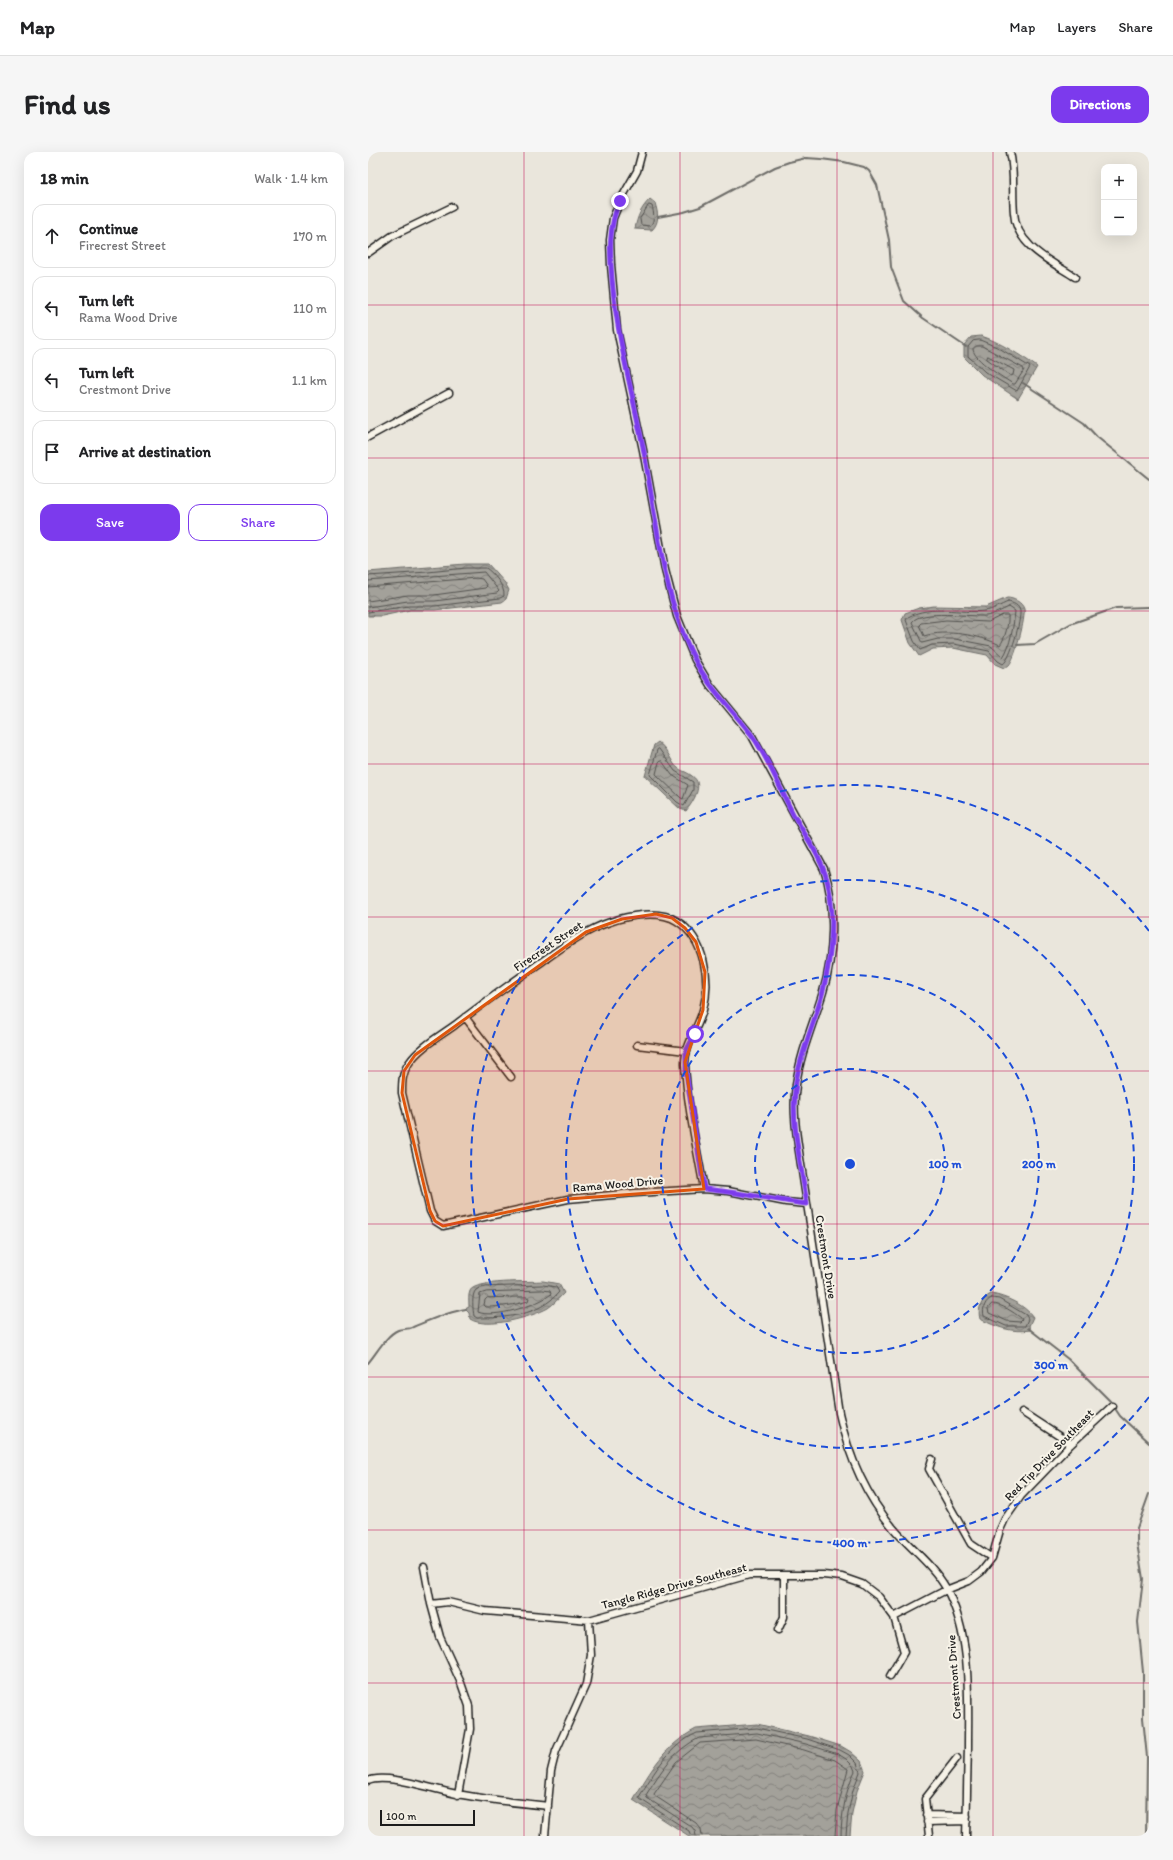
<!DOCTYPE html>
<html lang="en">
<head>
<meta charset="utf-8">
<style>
  body { margin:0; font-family:Itim,sans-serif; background:#f6f6f6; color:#202124 }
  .controls { position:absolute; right:12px; top:12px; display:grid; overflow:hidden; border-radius:8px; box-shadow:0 4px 16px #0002 }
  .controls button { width:36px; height:36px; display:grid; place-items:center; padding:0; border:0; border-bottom:1px solid #e0e0e0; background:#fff; color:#202124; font:20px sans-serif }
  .scale { position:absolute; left:12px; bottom:10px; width:95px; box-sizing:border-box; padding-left:4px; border:2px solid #1c1c1c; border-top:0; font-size:11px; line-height:14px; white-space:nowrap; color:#1c1c1c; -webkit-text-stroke:3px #f7f3e8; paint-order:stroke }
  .stop { position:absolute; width:12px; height:12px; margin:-9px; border:3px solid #7c3aed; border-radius:50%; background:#fff }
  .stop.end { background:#7c3aed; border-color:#fff; box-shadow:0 1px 4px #0008 }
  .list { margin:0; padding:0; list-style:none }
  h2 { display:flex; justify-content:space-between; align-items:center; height:52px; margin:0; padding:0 16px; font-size:17px }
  h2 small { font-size:13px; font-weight:400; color:#757577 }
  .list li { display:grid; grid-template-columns:26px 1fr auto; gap:12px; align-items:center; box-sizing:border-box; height:64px; margin:0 8px 8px; padding:0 8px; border:1px solid #e0e0e0; border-radius:12px }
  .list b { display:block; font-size:15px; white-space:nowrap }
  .list p { margin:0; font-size:13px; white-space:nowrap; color:#757577 }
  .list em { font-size:13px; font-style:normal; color:#757577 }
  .actions { display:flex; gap:8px; padding:12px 16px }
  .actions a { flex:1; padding:9px 0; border:1px solid #7c3aed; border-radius:12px; text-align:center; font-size:14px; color:#7c3aed }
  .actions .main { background:#7c3aed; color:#fff }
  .icon { flex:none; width:22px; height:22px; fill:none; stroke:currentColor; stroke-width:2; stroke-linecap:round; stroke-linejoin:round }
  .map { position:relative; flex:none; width:781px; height:1684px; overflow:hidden; border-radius:12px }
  header { display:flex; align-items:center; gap:24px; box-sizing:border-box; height:56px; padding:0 20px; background:#fff; border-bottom:1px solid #e0e0e0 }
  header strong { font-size:19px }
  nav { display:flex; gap:22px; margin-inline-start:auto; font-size:14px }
  .intro { display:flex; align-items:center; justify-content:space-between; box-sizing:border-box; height:96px; padding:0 24px }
  h1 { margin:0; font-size:28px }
  .button { padding:10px 18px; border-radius:12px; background:#7c3aed; color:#fff; font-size:14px; font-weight:700 }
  main { display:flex; gap:24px; padding:0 24px }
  aside { flex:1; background:#fff; border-radius:12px; box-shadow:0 4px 16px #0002 }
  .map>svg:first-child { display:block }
  .water { fill:url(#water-waves); stroke:#6d6c68 }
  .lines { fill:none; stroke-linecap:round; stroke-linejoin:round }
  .shore { stroke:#52514e; stroke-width:1 }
  .stream { stroke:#6d6c68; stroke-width:2 }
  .street-casing { stroke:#1c1c1c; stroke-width:9 }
  .street { stroke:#f7f3e8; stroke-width:6 }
  .route { stroke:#7c3aed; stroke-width:5 }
  .marked { fill:#de560d; fill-opacity:0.2; stroke:#de560d; stroke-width:3; stroke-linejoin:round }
  .grid { fill:none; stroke:#c2185b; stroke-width:1; stroke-opacity:0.55 }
  .ring { fill:none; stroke:#1d4ed8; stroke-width:2; stroke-dasharray:7 5 }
  .labels { text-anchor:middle; stroke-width:4; stroke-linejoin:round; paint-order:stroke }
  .street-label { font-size:12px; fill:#1c1c1c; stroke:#f7f3e8 }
  .centre { fill:#1d4ed8; stroke:#f7f3e8; stroke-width:2 }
  .ring-label { font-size:12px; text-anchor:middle; font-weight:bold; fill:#1d4ed8; stroke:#f7f3e8; stroke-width:4; stroke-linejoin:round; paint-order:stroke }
</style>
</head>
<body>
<header>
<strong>Map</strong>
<nav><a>Map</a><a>Layers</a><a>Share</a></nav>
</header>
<div class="intro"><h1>Find us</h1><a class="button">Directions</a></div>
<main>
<aside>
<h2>18 min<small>Walk · 1.4 km</small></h2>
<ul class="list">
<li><svg class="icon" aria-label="ahead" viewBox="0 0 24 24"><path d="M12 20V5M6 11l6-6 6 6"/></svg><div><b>Continue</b><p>Firecrest Street</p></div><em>170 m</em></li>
<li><svg class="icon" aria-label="left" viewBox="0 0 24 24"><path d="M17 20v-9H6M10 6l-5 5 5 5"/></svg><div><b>Turn left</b><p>Rama Wood Drive</p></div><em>110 m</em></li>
<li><svg class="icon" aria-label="left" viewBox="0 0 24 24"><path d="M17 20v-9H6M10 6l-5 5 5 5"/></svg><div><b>Turn left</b><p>Crestmont Drive</p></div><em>1.1 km</em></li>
<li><svg class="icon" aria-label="arrive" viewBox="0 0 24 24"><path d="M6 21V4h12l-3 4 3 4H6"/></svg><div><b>Arrive at destination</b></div></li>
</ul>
<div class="actions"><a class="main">Save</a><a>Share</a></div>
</aside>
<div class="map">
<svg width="781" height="1684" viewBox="0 0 781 1684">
  <defs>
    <pattern id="water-waves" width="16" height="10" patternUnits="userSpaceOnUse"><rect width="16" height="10" fill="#a3a19a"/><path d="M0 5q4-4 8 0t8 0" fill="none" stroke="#84827d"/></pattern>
  </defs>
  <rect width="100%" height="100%" fill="#eae6dc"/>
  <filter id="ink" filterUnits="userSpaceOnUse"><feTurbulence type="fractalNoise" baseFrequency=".025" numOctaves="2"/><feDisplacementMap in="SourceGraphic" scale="8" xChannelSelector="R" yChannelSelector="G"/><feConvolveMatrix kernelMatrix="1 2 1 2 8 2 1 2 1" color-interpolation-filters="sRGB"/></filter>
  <g filter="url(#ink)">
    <path class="water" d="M 282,47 L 287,51 C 290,61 292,70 284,78 L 267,77 C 269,65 273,56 282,47 Z
      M 613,184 C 628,188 656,205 669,215 L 650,247 L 614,223 L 596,205 L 596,193 L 603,185 Z
      M 97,412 L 120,412 L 137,431 L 141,438 L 138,447 L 134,450 L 67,458 L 42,458 L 14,464 L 0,464 L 0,420 Z
      M 639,446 C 645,446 654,450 656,457 C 658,465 647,507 641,513 C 640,514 638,515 636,516 L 627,512 L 619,503 L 585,496 L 565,497 L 551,504 L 542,491 L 534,468 L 537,461 L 551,456 L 566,454 L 618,455 Z
      M 290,590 C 298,596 301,604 306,612 C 311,619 318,619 324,624 C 337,632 325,650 318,659 L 312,657 L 277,624 L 286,593 Z
      M 175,1129 L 191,1132 L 196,1141 C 191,1146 186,1152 180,1156 C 164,1165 119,1178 102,1167 L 101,1161 L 97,1157 L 101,1155 C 101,1150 100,1143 102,1139 C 106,1128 163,1130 175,1129 Z
      M 623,1142 C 637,1144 657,1153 665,1165 L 661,1174 L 663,1178 C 643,1181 629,1175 612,1167 C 609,1157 614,1146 623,1142 Z
      M 389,1572 L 441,1584 L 473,1594 L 483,1600 L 493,1609 L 497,1619 L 489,1639 L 484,1661 L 482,1684 L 321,1684 L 265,1648 C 283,1618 296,1594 328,1577 Z"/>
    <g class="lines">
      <path class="shore" d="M 281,53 L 284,54 C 286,61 287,69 282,74 L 273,73 L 272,67 Z
        M 612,188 L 631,196 L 662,215 L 649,239 L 617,220 L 600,204 L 600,195 L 605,189 Z
        M 608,194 L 614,194 L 655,216 L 656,218 L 647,232 L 645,232 C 636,226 605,208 605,197 Z
        M 620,204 L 646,218 L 645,223 L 643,224 L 619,207 Z
        M 0,424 L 60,420 L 98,416 L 118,416 C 125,421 137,434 136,444 L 132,446 L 67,454 L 41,454 L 0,460
        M 0,429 L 116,420 L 131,439 L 129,441 L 67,449 L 40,449 L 0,455
        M 0,435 L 108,426 L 114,427 L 119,434 L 117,436 L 66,443 L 40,443 L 0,449
        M 640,450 C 645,451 651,453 652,459 C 653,468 643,507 635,512 L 630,509 L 621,499 L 586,492 L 564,493 L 552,498 L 546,489 L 538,468 L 540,465 C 564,452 591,462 617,459 C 624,458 633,453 640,450 Z
        M 641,455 L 647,459 C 646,471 642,496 635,505 L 623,494 L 587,487 L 570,487 L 554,491 L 544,470 C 553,457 602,465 618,464 C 625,463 634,458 641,455 Z
        M 635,463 L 640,463 C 641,471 637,487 632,493 C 612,483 578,477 556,484 L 551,473 L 553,471 L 578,468 L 620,470 Z
        M 291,597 L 307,619 L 325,630 L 325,638 L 316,654 L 309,650 L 282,623 L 289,598 Z
        M 294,609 L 304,623 L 320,633 L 315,647 L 313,646 L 288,622 L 291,610 Z
        M 175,1133 L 188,1135 L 191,1140 C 171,1164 138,1166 109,1166 L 106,1164 C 105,1159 103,1142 108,1138 C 110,1136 115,1136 118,1135 Z
        M 175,1138 L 182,1139 L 183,1142 C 171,1153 125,1167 110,1160 L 112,1142 L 118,1140 Z
        M 159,1145 L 161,1146 L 160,1149 C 147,1153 132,1155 118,1155 L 116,1153 L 117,1148 L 119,1146 Z
        M 624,1146 L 631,1147 L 658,1163 L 660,1167 L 657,1174 L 638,1174 L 616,1164 C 614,1157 617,1148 624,1146 Z
        M 624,1152 C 634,1152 645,1160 653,1166 L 654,1168 L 652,1170 L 639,1169 L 621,1161 L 620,1157 Z
        M 323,1684 L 321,1679 L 272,1647 L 271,1645 C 287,1619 301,1594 329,1581 L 389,1576 L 439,1587 L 472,1598 L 481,1603 L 489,1611 L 492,1620 L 485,1638 L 480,1661 L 478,1684
        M 328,1684 L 327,1679 L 324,1675 L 279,1646 L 278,1643 C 292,1620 306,1598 331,1586 L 389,1581 L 438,1592 L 470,1602 L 478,1607 L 485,1614 L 487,1619 C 478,1635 473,1666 473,1684
        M 334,1684 L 333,1677 L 328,1671 L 287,1644 L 286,1642 L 308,1610 L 332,1591 L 388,1587 L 436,1598 L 467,1608 L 480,1617 L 469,1658 L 467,1684"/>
      <path class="stream" d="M 290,65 L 316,60 L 332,55 L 407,15 L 421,10 L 438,6 L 453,7 L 476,10 L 496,15 L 501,19 L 509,33 L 521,88 L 523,115 L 536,149 L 555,166 L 598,195
        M 655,231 L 716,271 L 729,285 L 781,327
        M 649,493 L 667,492 L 702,472 L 748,456 L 781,455
        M 660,1176 L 700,1207 L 742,1249 L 752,1264 L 781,1291
        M 0,1211 C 8,1202 18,1183 30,1178 C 34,1176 40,1178 45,1175 C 62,1168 79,1160 98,1157
        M 778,1684 L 779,1605 L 775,1566 L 775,1520 L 770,1470 L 775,1427 L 769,1391 L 769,1376 L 781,1342"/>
      <g class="street-casing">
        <path id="street" d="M 274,0 L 269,19 L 252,49 L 245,66 L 242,88 L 243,113 L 249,178 L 275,298 L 297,418 L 309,464 L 327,508 L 342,533 L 384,584 L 456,717 C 468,752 466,804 455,840 C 446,870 432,901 428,933 C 425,952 427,973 430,993 L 471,1261 C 480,1303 498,1344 526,1377 C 543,1397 565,1413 578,1436 C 604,1484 600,1543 600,1596 C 599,1625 599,1655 598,1684
          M 642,0 C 647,20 644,41 646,61 C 648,94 684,110 707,125
          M 0,101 L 24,84 L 84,55
          M 0,285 L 81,241
          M 97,865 L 143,925
          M 269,893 L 318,899
          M 336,1037 C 329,996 319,954 317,912 C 317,893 330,876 335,858 C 343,829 337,787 309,769 C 292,758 261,763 242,770 C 215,779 192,797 169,813 C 141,833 114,852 87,873 C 72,884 52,895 41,911 C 34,921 34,930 34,941 L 62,1059 L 67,1069 L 75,1074 L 200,1047 L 267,1041 L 336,1037 L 360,1039 L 418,1050 L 439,1052
          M 654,1260 L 703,1292
          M 564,1307 L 561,1317 L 603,1392 L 624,1406
          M 56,1415 L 63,1452
          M 410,1478 L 416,1465 L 416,1423
          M 522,1524 L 536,1500 L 526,1465
          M 0,1629 C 19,1620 72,1640 95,1643 C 123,1648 152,1651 180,1654
          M 90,1643 L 102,1577 L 101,1554 L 93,1531 L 72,1485 L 63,1452 L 80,1450 L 117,1459 L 221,1468 L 381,1423 L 455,1423 L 474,1425 L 494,1432 L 511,1445 L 526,1465 L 578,1438 L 601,1429 L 613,1420 L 624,1406 L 632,1378 L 637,1367 L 653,1344 L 703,1292 L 744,1254
          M 558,1663 L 599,1664
          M 559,1670 L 599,1669
          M 177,1684 L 183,1619 L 188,1599 L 218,1532 L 223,1503 L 221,1468
          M 561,1684 L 557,1647 L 589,1606"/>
      </g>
      <use href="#street" class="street"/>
    </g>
  </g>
  <g class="lines" filter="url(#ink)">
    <path class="route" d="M 252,49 C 240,74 242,101 244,127 C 249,186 265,242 276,300 C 288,366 295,445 326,506 C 340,535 364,557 383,582 C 400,605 412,637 425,662 C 437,683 453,705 459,728 C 468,760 463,807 455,839 C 447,870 433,899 428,930 C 422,970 433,1012 439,1052 C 405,1048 371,1040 336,1037 L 318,920 L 318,899 L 327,882"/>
  </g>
  <path class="marked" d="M 288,762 L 304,766 L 317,776 L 328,790 L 337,820 L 335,858 L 317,910 L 336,1037 L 200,1047 L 75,1074 L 67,1069 L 62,1059 L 34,941 L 36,919 L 47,903 L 218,780 L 254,767 Z"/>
  <path class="grid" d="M 156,0 L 156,1684M 312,0 L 312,1684M 469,0 L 469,1684M 625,0 L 625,1684M 0,153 L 781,153M 0,306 L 781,306M 0,459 L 781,459M 0,612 L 781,612M 0,765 L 781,765M 0,919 L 781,919M 0,1072 L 781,1072M 0,1225 L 781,1225M 0,1378 L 781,1378M 0,1531 L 781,1531"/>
  <g class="ring">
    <circle cx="482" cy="1012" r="95"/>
    <circle cx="482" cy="1012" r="189"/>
    <circle cx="482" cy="1012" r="284"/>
    <path d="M781 1245A379 379 0 1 1 781 779"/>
  </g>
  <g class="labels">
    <g class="street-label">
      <text transform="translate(180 794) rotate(-34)" y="4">Firecrest Street</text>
      <text transform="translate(250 1032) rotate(-5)" y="4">Rama Wood Drive</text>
      <text transform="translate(458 1105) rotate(81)" y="4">Crestmont Drive</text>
      <text transform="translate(681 1303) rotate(-46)" y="4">Red Tip Drive Southeast</text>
      <text transform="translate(306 1434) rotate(-15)" y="4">Tangle Ridge Drive Southeast</text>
      <text transform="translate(586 1525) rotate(-94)" y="4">Crestmont Drive</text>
    </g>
  </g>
  <circle cx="482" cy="1012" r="6" class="centre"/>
  <g class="ring-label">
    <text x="577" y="1016">100 m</text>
    <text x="671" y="1016">200 m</text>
    <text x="683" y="1217">300 m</text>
    <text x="482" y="1395">400 m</text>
  </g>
</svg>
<div class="controls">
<button>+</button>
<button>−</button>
</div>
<div class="scale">100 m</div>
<div class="stop" style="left:327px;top:882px"></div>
<div class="stop end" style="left:252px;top:49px"></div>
</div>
</main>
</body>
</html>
